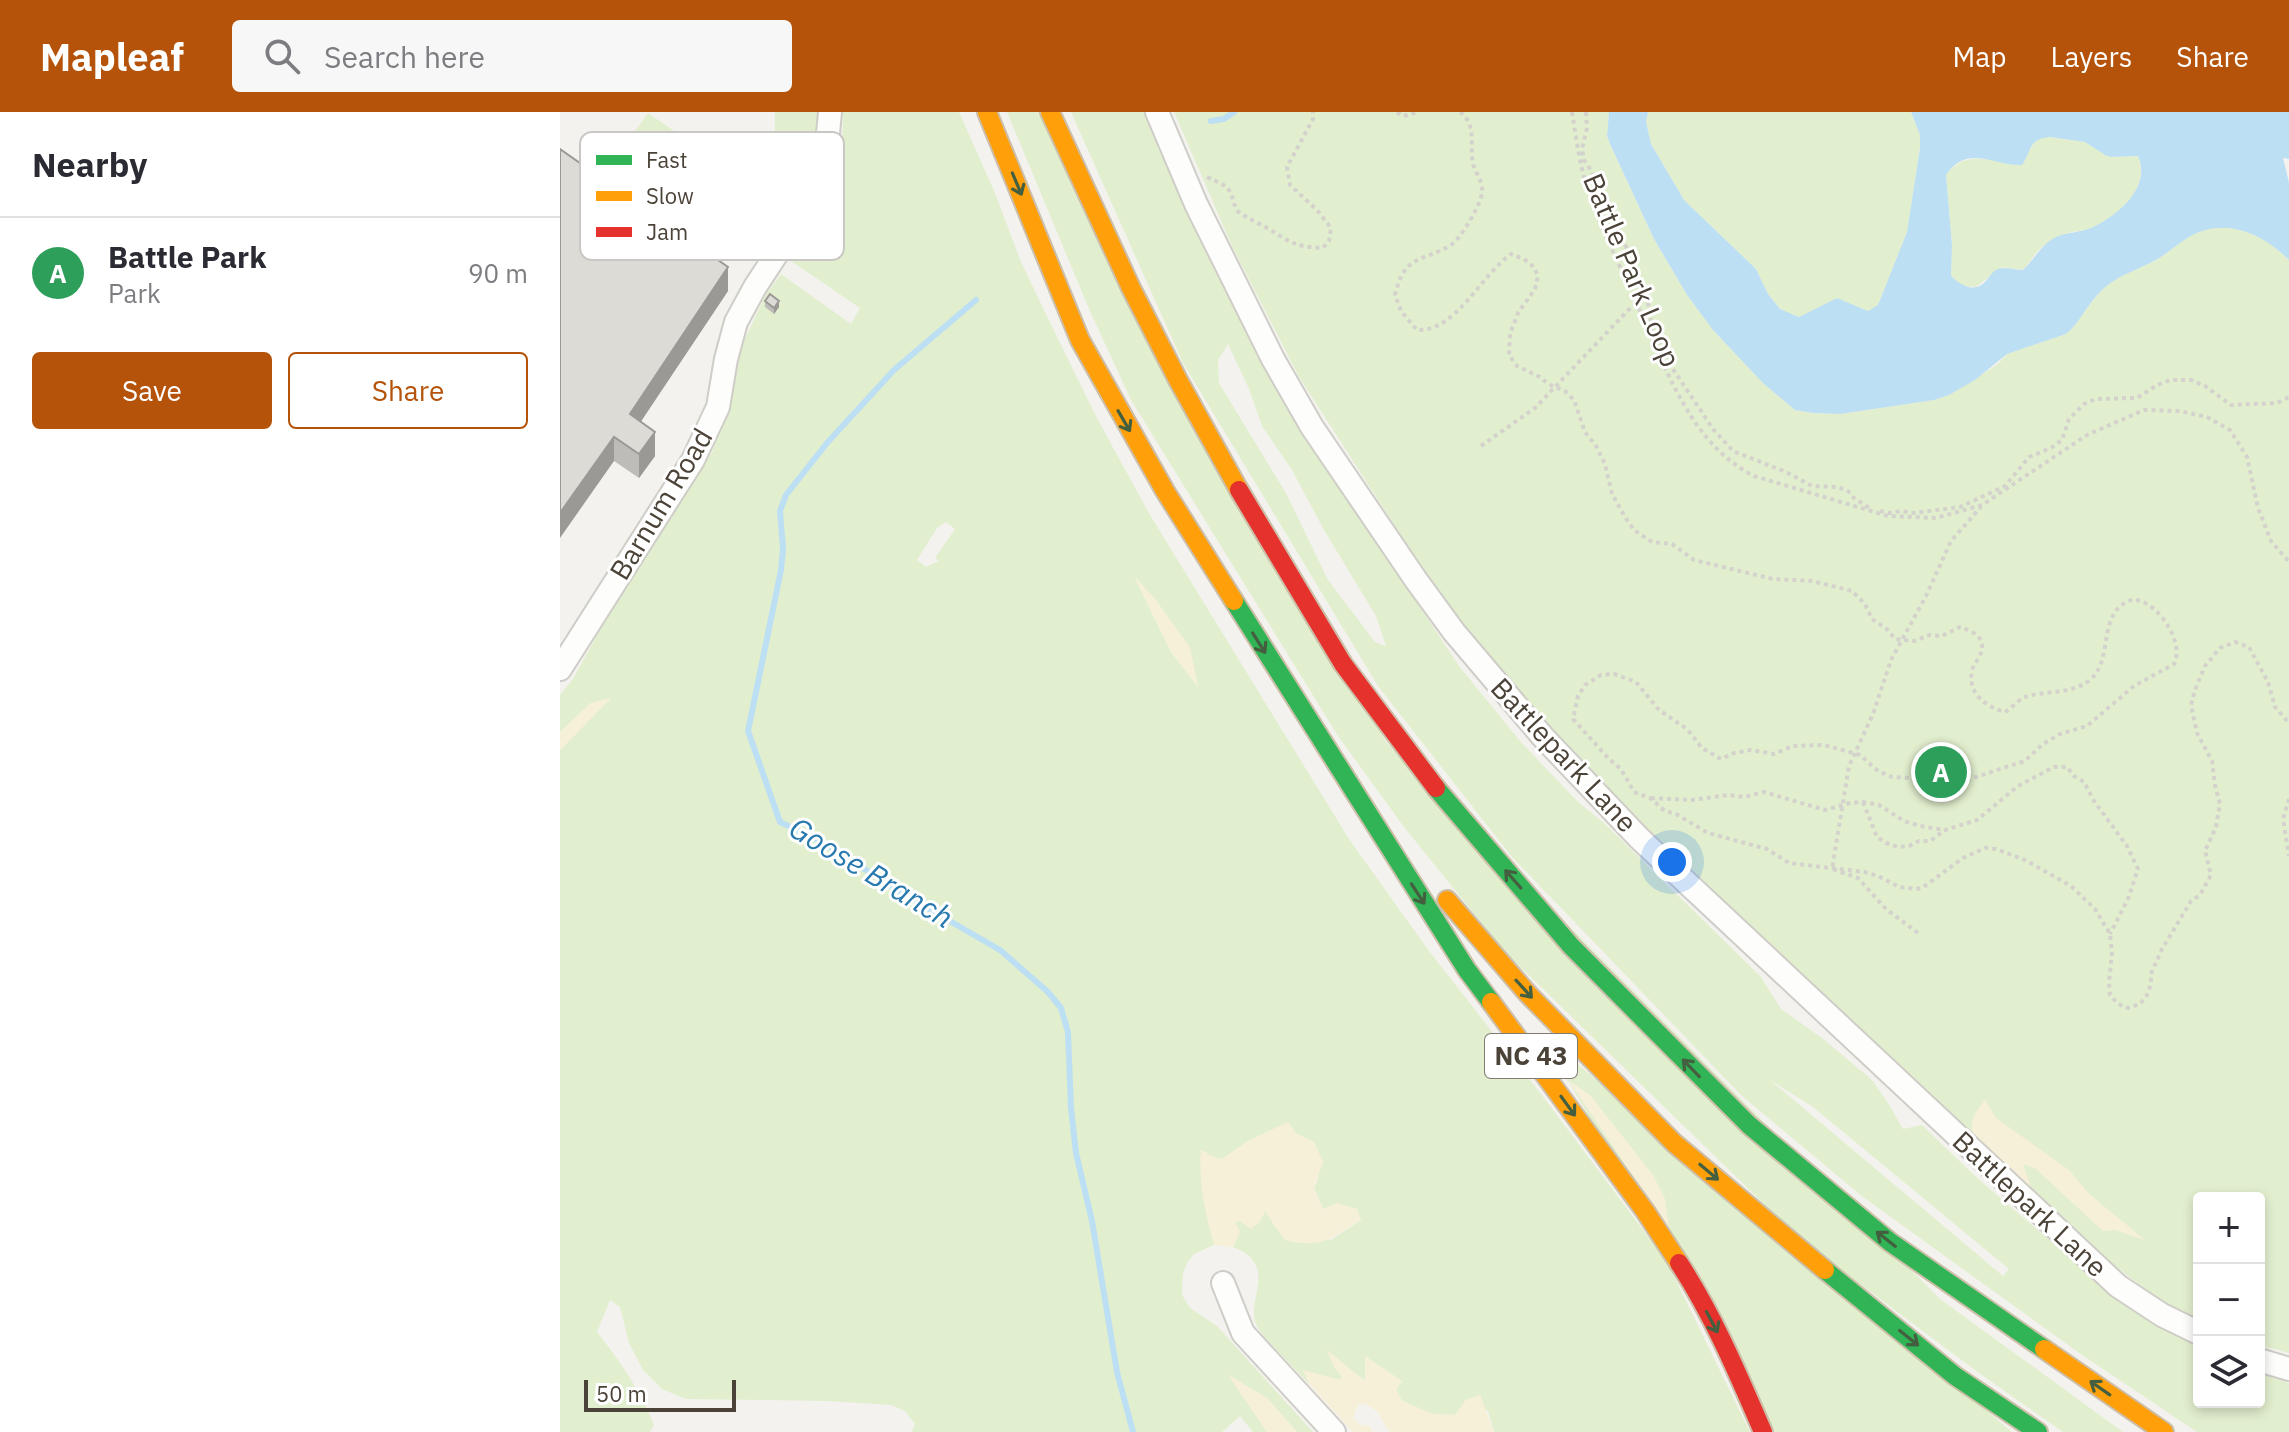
<!DOCTYPE html>
<html lang="en">
<head>
<meta charset="utf-8">
<style>
  body { margin:0; font-family:"IBM Plex Sans",sans-serif; background:#f7f7f7; color:#2b2b33 }
  .controls { position:absolute; right:24px; bottom:24px; display:grid; overflow:hidden; border-radius:8px; box-shadow:0 4px 12px #0003 }
  .controls button { width:72px; height:72px; display:grid; place-items:center; padding:0; border:0; border-bottom:2px solid #e1e1e2; background:#fff; color:#2b2b33; font:40px sans-serif }
  .scale { position:absolute; left:24px; bottom:20px; width:152px; box-sizing:border-box; padding-left:8px; border:4px solid #4b4338; border-top:0; font-size:22px; line-height:28px; white-space:nowrap; color:#4b4338; -webkit-text-stroke:6px #fff; paint-order:stroke }
  .you { position:absolute; left:1112px; top:750px; width:28px; height:28px; margin:-20px; border:6px solid #fff; border-radius:50%; background:#1a73e8; box-shadow:0 0 0 12px #1a73e833 }
  .badge { display:grid; place-items:center; width:52px; height:52px; border-radius:50%; background:#b45309; color:#fff; font-size:26px; font-weight:700 }
  .pin { position:absolute; translate:-50% -50%; border:4px solid #fff; box-shadow:0 2px 8px #0006 }
  .list { margin:0; padding:0; list-style:none }
  h2 { display:flex; justify-content:space-between; align-items:center; height:104px; margin:0; padding:0 32px; font-size:34px }
  h2 small { font-size:26px; font-weight:400; color:#7c7c81 }
  .list li { display:grid; grid-template-columns:52px 1fr auto; gap:24px; align-items:center; box-sizing:border-box; height:112px; padding:0 32px; border-top:2px solid #e1e1e2 }
  .list b { display:block; font-size:30px; white-space:nowrap }
  .list p { margin:0; font-size:26px; white-space:nowrap; color:#7c7c81 }
  .list em { font-size:26px; font-style:normal; color:#7c7c81 }
  .actions { display:flex; gap:16px; padding:24px 32px }
  .actions a { flex:1; padding:18px 0; border:2px solid #b45309; border-radius:8px; text-align:center; font-size:28px; color:#b45309 }
  .actions .main { background:#b45309; color:#fff }
  .icon { flex:none; width:44px; height:44px; fill:none; stroke:currentColor; stroke-width:2; stroke-linecap:round; stroke-linejoin:round }
  .map { position:relative; flex:none; width:1729px; height:1320px; overflow:hidden }
  header { display:flex; align-items:center; gap:48px; box-sizing:border-box; height:112px; padding:0 40px; background:#b45309; color:#fff }
  header strong { font-size:38px }
  nav { display:flex; gap:44px; margin-inline-start:auto; font-size:28px }
  .search { width:560px; height:72px; background:#f7f7f7; display:flex; align-items:center; gap:20px; box-sizing:border-box; padding:0 28px; border-radius:8px; color:#7c7c81; font-size:30px }
  main { display:flex }
  aside { flex:1; background:#fff }
  .map>svg:first-child { display:block }
  .green { fill:#e2efce; fill-rule:evenodd }
  .sand { fill:#f7f0d9 }
  .water { fill:#bddff3; fill-rule:evenodd }
  .lines { fill:none; stroke-linecap:round; stroke-linejoin:round }
  .stream { stroke:#bddff3; stroke-width:6 }
  .street-casing { stroke:#cfcdc8; stroke-width:26 }
  .fast-casing { stroke:#ccbea8; stroke-width:22 }
  .slow-casing { stroke:#ccbea8; stroke-width:22 }
  .jam-casing { stroke:#ccbea8; stroke-width:22 }
  .path { stroke:#d3d2cc; stroke-width:4; stroke-dasharray:4 4; stroke-linecap:butt }
  .street { stroke:#fdfdfc; stroke-width:22 }
  .fast { stroke:#30b455; stroke-width:18 }
  .slow { stroke:#ff9f0a; stroke-width:18 }
  .jam { stroke:#e5322d; stroke-width:18 }
  .wall { fill:#bebcb8 }
  .shaded-wall { fill:#9b9996 }
  .building { fill:#dddbd6; stroke:#9b9996; stroke-width:2 }
  .oneway { stroke:#445f3f }
  .labels { text-anchor:middle; stroke-width:6; stroke-linejoin:round; paint-order:stroke }
  .shield { fill:#fff; stroke:#817b74; stroke-width:2 }
  .shield-label { font-size:26px; font-weight:bold; fill:#4b4338 }
  .street-label { font-size:28px; fill:#4b4338; stroke:#fff }
  .water-label { font-size:30px; font-style:italic; fill:#2779ae; stroke:#fff }
  .key { fill:#fff; stroke:#c9c7c3; stroke-width:2 }
  .key-label { font-size:22px; fill:#4b4338 }
</style>
</head>
<body>
<header>
<strong>Mapleaf</strong>
<div class="search"><svg class="icon" aria-label="search" viewBox="0 0 24 24"><circle cx="10" cy="10" r="6"/><path d="M15 15l6 6"/></svg>Search here</div>
<nav><a>Map</a><a>Layers</a><a>Share</a></nav>
</header>
<main>
<aside>
<h2>Nearby<small></small></h2>
<ul class="list">
<li><span class="badge" style="background:#2e9e5b">A</span><div><b>Battle Park</b><p>Park</p></div><em>90 m</em></li>
</ul>
<div class="actions"><a class="main">Save</a><a>Share</a></div>
</aside>
<div class="map">
<svg width="1729" height="1320" viewBox="0 0 1729 1320">
  <rect width="100%" height="100%" fill="#f3f2ee"/>
  <path class="green" d="M 215,0 L 259,0 L 260,8 L 248,56 C 231,65 229,60 215,49 Z
    M 283,0 L 399,0 L 435,81 L 461,150 L 498,227 L 538,308 L 590,403 L 789,727 L 869,839 L 984,986 L 1107,1150 L 1190,1320 L 934,1320 L 928,1299 L 906,1288 L 896,1303 L 873,1302 L 842,1289 L 836,1278 L 806,1245 L 806,1269 L 790,1258 L 774,1255 L 782,1264 L 780,1268 L 744,1260 L 749,1272 C 733,1254 712,1236 698,1216 C 682,1192 722,1153 673,1135 L 679,1120 L 674,1110 L 705,1098 L 716,1116 L 771,1128 L 801,1108 L 797,1097 L 777,1092 L 763,1097 L 754,1075 L 758,1068 L 754,1030 L 737,1022 L 688,1029 L 662,1047 L 652,1045 L 642,1038 C 638,1071 646,1101 654,1133 L 634,1142 L 627,1151 L 623,1162 L 622,1183 L 630,1196 L 657,1214 L 753,1320 L 737,1320 L 707,1286 L 670,1264 L 707,1320 L 693,1320 L 680,1304 L 662,1320 L 352,1320 L 355,1312 L 345,1299 L 331,1293 L 269,1289 L 126,1287 L 102,1277 L 83,1258 L 69,1231 L 60,1195 L 50,1188 L 37,1220 C 60,1249 80,1278 94,1313 L 90,1320 L 0,1320 L 0,638 L 50,587 L 31,591 L 0,620 L 0,583 L 13,567 L 41,516 L 152,340 L 167,297 L 177,244 L 205,184 L 221,162 L 291,212 L 300,196 L 231,149 C 261,100 284,59 283,0 ZM 386,410 L 395,417 L 375,446 L 379,449 L 366,455 L 357,448 L 377,416 ZM 576,468 L 595,487 L 630,536 L 637,573 L 611,540 Z
    M 447,0 L 479,0 L 826,630 L 1380,1187 L 1563,1320 L 1503,1320 L 1419,1261 L 1241,1128 L 945,840 L 844,715 L 778,624 L 571,288 L 529,197 Z
    M 511,0 L 586,0 L 633,108 L 720,285 L 899,554 L 960,629 L 1018,690 L 1044,711 L 1201,865 L 1221,897 L 1262,926 L 1312,968 L 1330,994 L 1343,1017 L 1362,1013 L 1416,1065 L 1557,1186 L 1639,1233 L 1639,1290 L 1699,1290 L 1699,1261 L 1729,1271 L 1729,1320 L 1637,1320 L 1522,1243 L 1303,1085 L 1182,984 L 952,745 L 818,574 L 623,251 ZM 668,232 L 689,277 L 702,314 L 732,358 L 764,418 L 816,504 L 826,534 L 815,530 L 768,468 L 727,383 L 659,271 L 658,248 ZM 1210,968 L 1253,995 L 1449,1157 L 1443,1164 Z
    M 614,0 L 1049,0 L 1047,24 L 1050,32 L 1094,127 L 1127,183 L 1153,218 L 1184,251 L 1204,272 L 1235,298 L 1253,301 L 1280,302 L 1374,288 L 1389,283 L 1404,274 L 1438,252 L 1447,242 L 1506,222 C 1520,211 1527,192 1541,179 C 1556,164 1575,159 1594,149 C 1606,143 1617,132 1629,125 C 1665,104 1703,122 1729,148 L 1729,1241 L 1699,1233 L 1699,1086 L 1639,1086 L 1639,1208 C 1592,1187 1554,1153 1515,1120 L 1090,721 L 974,600 L 878,481 L 739,265 L 672,134 Z
    M 1088,0 L 1351,0 L 1360,23 L 1360,36 L 1347,120 L 1318,193 L 1308,199 L 1277,186 L 1239,205 L 1220,197 L 1208,182 L 1196,157 L 1124,88 L 1091,32 L 1086,10 Z
    M 88,1 L 210,85 L 221,97 L 226,108 L 214,129 L 204,131 L 66,32 Z
    M 1490,25 L 1525,30 L 1545,43 L 1551,45 L 1578,44 C 1591,77 1558,104 1531,116 C 1525,119 1518,118 1512,120 C 1503,123 1491,129 1483,134 C 1475,140 1470,151 1463,158 L 1442,155 L 1416,175 L 1401,174 L 1391,164 L 1392,133 L 1386,63 C 1403,39 1428,47 1453,53 C 1457,49 1465,44 1469,39 C 1477,27 1473,26 1490,25 Z
    M 988,927 L 1452,1320 L 1212,1320 L 1009,970 L 976,938 Z"/>
  <path class="sand" d="M 574,464 L 595,487 L 630,536 L 638,575 L 611,540 Z
    M 51,586 L 0,638 L 0,620 L 31,591 Z
    M 1009,969 L 1030,983 L 1093,1063 L 1105,1087 L 1109,1117 Z
    M 1425,988 L 1436,1006 L 1509,1058 L 1529,1082 L 1585,1128 L 1555,1118 L 1543,1119 L 1475,1056 L 1463,1052 L 1473,1081 L 1414,1026 C 1409,1008 1414,1002 1425,988 Z
    M 728,1010 L 737,1022 L 754,1030 L 763,1050 L 754,1076 L 763,1097 L 777,1091 L 797,1097 L 801,1108 C 771,1126 762,1137 725,1128 L 705,1099 L 700,1110 L 691,1117 L 680,1109 L 675,1110 L 680,1120 L 673,1135 L 654,1133 C 646,1101 638,1071 641,1038 L 652,1044 L 662,1047 L 688,1029 Z
    M 767,1238 L 805,1269 L 805,1244 L 842,1269 L 836,1278 L 842,1289 L 873,1302 L 895,1303 L 906,1288 L 920,1283 L 934,1320 L 829,1320 L 818,1301 L 807,1292 L 798,1293 L 793,1305 L 799,1313 L 810,1314 L 812,1320 L 793,1320 L 749,1272 L 743,1258 L 780,1268 L 782,1264 L 774,1255 Z
    M 668,1263 L 707,1286 L 737,1320 L 707,1320 Z"/>
  <path class="water" d="M 1049,0 L 1088,0 L 1086,10 L 1091,32 L 1124,88 L 1196,157 L 1208,182 L 1220,197 L 1239,205 L 1277,186 L 1308,199 L 1318,193 L 1347,120 L 1360,36 L 1360,23 L 1351,0 L 1729,0 L 1729,47 L 1723,46 L 1729,71 L 1729,148 C 1703,122 1665,104 1629,125 C 1617,132 1606,143 1594,149 C 1575,159 1556,164 1541,179 C 1527,192 1520,211 1506,222 L 1447,242 L 1415,268 L 1389,283 L 1374,288 L 1280,302 L 1253,301 L 1235,298 L 1204,272 L 1184,251 L 1153,218 L 1127,183 L 1094,127 L 1050,32 L 1047,24 ZM 1490,25 L 1525,30 L 1545,43 L 1551,45 L 1578,44 C 1592,76 1557,104 1531,116 C 1519,121 1505,120 1494,126 C 1480,134 1474,148 1463,158 C 1455,158 1445,154 1438,157 C 1431,160 1429,166 1424,171 C 1413,181 1399,172 1391,164 L 1392,133 L 1386,63 C 1408,31 1432,54 1462,53 C 1472,38 1468,27 1490,25 Z"/>
  <g class="lines">
    <path class="stream" d="M 651,9 L 664,7 L 674,0
      M 416,188 L 334,258 L 267,331 L 226,383 L 220,399 L 223,437 L 221,458 L 188,619 L 220,710 L 262,730 L 350,786 L 440,838 L 488,880 L 501,896 L 508,920 L 511,996 L 516,1041 L 532,1109 L 557,1260 L 573,1320"/>
    <g class="street-casing">
      <path id="street" d="M 597,0 L 636,92 L 713,247 L 752,315 L 856,468 L 894,520 L 983,625 L 1080,727 L 1558,1174 L 1602,1203 L 1639,1221
        M 0,557 L 133,348 L 158,295 L 166,247 L 176,210 L 195,175 L 237,111 L 258,71 L 267,32 L 270,0
        M 663,1171 L 683,1221 L 774,1320
        M 1699,1248 L 1729,1257"/>
    </g>
    <g class="fast-casing">
      <path id="fast" d="M 674,489 L 907,858 L 931,890
        M 876,676 L 1011,834 L 1189,1013 L 1330,1130 L 1484,1237
        M 1265,1158 L 1395,1264 L 1478,1320"/>
    </g>
    <g class="slow-casing">
      <path id="slow" d="M 427,0 L 520,228 L 605,379 L 674,489
        M 490,0 L 571,176 L 618,268 L 679,378
        M 887,788 L 968,882 L 1114,1031 L 1265,1158
        M 931,890 L 1085,1099 L 1119,1151
        M 1484,1237 L 1604,1320"/>
    </g>
    <g class="jam-casing">
      <path id="jam" d="M 679,378 L 783,552 L 876,676
        M 1119,1151 C 1153,1203 1178,1262 1203,1320"/>
    </g>
    <path class="path" d="M 837,0 L 843,4 L 858,0
      M 900,0 C 915,11 911,28 912,45 C 912,58 924,68 922,81 C 921,92 900,128 891,133 C 861,151 845,141 835,183 L 841,199 L 857,218 C 896,220 920,164 951,142 L 964,147 L 974,155 L 978,164 L 975,177 L 958,201 L 950,222 L 949,243 L 957,254 L 980,265 L 988,272 L 1005,279 L 1014,288 L 1025,320 L 1036,334 L 1045,352 L 1052,382 L 1065,405 L 1074,418 L 1092,430 L 1112,432 L 1134,448 L 1213,467 L 1252,469 L 1292,479 L 1305,492 L 1312,507 L 1328,518 L 1335,527 L 1355,529 L 1369,523 L 1382,524 L 1400,515 C 1407,518 1418,521 1421,529 C 1426,541 1414,549 1412,559 C 1407,582 1427,595 1445,600 C 1452,596 1458,588 1465,585 C 1486,578 1513,583 1531,567 C 1553,547 1538,506 1566,490 C 1588,477 1627,527 1614,552 L 1574,574 L 1527,614 L 1500,622 L 1483,632 L 1465,649 L 1391,673 L 1380,675 L 1352,666 L 1332,665 L 1318,659 L 1300,643 L 1264,633 L 1233,634 L 1214,642 L 1191,638 L 1174,641 L 1161,647 L 1142,636 L 1127,617 L 1099,598 L 1076,570 L 1054,562 L 1041,563 L 1025,573 L 1018,584 L 1013,607 L 1049,647 L 1061,657 L 1074,680 L 1090,686 L 1105,699 L 1116,702 L 1148,721 L 1207,737 L 1229,751 L 1304,760 L 1318,764 L 1339,775 L 1356,777 L 1362,776 L 1403,746 L 1425,736 L 1436,737 L 1465,748 L 1511,774 L 1535,797 L 1550,822 L 1552,840 L 1549,871 L 1550,883 L 1558,892 L 1568,896 L 1580,892 L 1587,883 L 1591,872 L 1591,862 L 1602,837 L 1625,799 L 1631,789 L 1640,783 L 1651,763 L 1645,739 L 1656,715 L 1660,692 L 1655,673 L 1652,649 L 1637,621 L 1631,593 L 1635,578 L 1645,554 L 1660,536 L 1675,530 L 1689,535 L 1708,570 L 1715,595 L 1729,611
      M 1012,0 C 1016,24 1019,49 1026,72 C 1039,114 1059,151 1076,190 C 1105,253 1129,331 1194,364 L 1328,404 L 1376,406 L 1422,393 L 1527,323 L 1584,298 L 1620,299 L 1647,305 L 1670,318 L 1687,345 L 1698,396 L 1711,429 L 1729,450
      M 1026,0 L 1027,16 L 1022,37 L 1024,48 L 1032,60 L 1037,78 L 1051,96 L 1070,145 L 1069,157 L 1080,171 L 1088,191 L 1092,215 L 1109,251 L 1153,317 L 1173,339 L 1226,360 L 1252,374 L 1278,375 L 1288,379 L 1294,386 L 1311,397
      M 647,65 C 670,76 669,73 676,98 C 687,106 698,111 709,117 C 731,131 737,135 763,136 L 769,129 L 771,116 L 757,98 L 730,73 L 727,55 L 753,7 L 753,0
      M 921,334 L 975,296 L 1076,190
      M 1320,399 L 1329,401 L 1341,399 L 1354,401 L 1400,395 L 1445,374 L 1469,345 L 1491,336 L 1502,328 L 1509,307 L 1524,292 L 1536,287 L 1577,286 L 1597,273 L 1610,268 L 1631,268 L 1645,274 L 1671,293 L 1717,291 L 1729,285
      M 1091,686 L 1132,688 L 1168,683 L 1184,685 L 1204,680 L 1265,698 L 1290,691 L 1303,690 L 1319,693 L 1344,709 L 1360,714 L 1385,718
      M 1729,687 L 1723,707 L 1729,744
      M 1303,690 L 1317,725 L 1326,731 L 1338,735 L 1349,734 L 1359,729 L 1370,729 L 1385,718 L 1417,708 L 1458,674 L 1494,655 L 1507,655 L 1514,664 L 1524,670 L 1534,689 L 1567,734 L 1578,757 L 1568,787 L 1550,822
      M 1358,821 L 1326,797 L 1298,766 L 1272,757 L 1289,654 L 1313,602 L 1331,548 L 1366,484 L 1391,429 L 1421,395"/>
    <use href="#street" class="street"/>
    <use href="#fast" class="fast"/>
    <use href="#slow" class="slow"/>
    <use href="#jam" class="jam"/>
  </g>
  <path class="wall" d="M 0,37 L 168,179 L 80,310 L 95,344 L 79,366 L 54,349 Z
    M 205,189 L 219,195 L 214,202 L 205,195 Z"/>
  <path class="shaded-wall" d="M 168,155 L 168,179 L 70,326 L 70,302 Z
    M 219,189 L 219,195 L 214,202 L 214,196 Z
    M 95,320 L 95,344 L 79,366 L 79,342 Z
    M 54,325 L 54,349 L 0,426 L 0,401 Z"/>
  <path class="building" d="M 0,37 L 168,155 L 70,302 L 95,320 L 79,342 L 54,325 L 0,401 Z
    M 210,182 L 219,189 L 214,196 L 205,189 Z"/>
  <defs><path id="oneway-shaft" d="M-6 0H5M1.5-3L5.5 0L1.5 3" fill="none" stroke-width="1.6" stroke-linecap="round" stroke-linejoin="round" transform="scale(2)"/></defs>
  <g class="oneway">
    <use href="#oneway-shaft" transform="translate(457 72) rotate(67)"/>
    <use href="#oneway-shaft" transform="translate(564 309) rotate(60)"/>
    <use href="#oneway-shaft" transform="translate(699 531) rotate(58)"/>
    <use href="#oneway-shaft" transform="translate(953 767) rotate(-131)"/>
    <use href="#oneway-shaft" transform="translate(858 782) rotate(57)"/>
    <use href="#oneway-shaft" transform="translate(964 877) rotate(48)"/>
    <use href="#oneway-shaft" transform="translate(1131 956) rotate(-134)"/>
    <use href="#oneway-shaft" transform="translate(1008 994) rotate(54)"/>
    <use href="#oneway-shaft" transform="translate(1149 1060) rotate(40)"/>
    <use href="#oneway-shaft" transform="translate(1326 1127) rotate(-142)"/>
    <use href="#oneway-shaft" transform="translate(1152 1210) rotate(62)"/>
    <use href="#oneway-shaft" transform="translate(1349 1226) rotate(39)"/>
    <use href="#oneway-shaft" transform="translate(1540 1276) rotate(-145)"/>
  </g>
  <g class="labels">
    <rect class="shield" x="925" y="922" width="92" height="44" rx="6"/>
    <g class="shield-label">
      <text x="971" y="953">NC 43</text>
    </g>
    <g class="street-label">
      <text transform="translate(1072 158) rotate(67)" y="10">Battle Park Loop</text>
      <text transform="translate(101 392) rotate(-59)" y="10">Barnum Road</text>
      <text transform="translate(1004 643) rotate(47)" y="10">Battlepark Lane</text>
      <text transform="translate(1470 1092) rotate(43)" y="10">Battlepark Lane</text>
    </g>
    <g class="water-label">
      <text transform="translate(311 761) rotate(31)" y="10">Goose Branch</text>
    </g>
  </g>
  <rect x="20" y="20" width="264" height="128" rx="12" class="key"/>
  <rect x="36" y="43" width="36" height="10" fill="#30b455"/>
  <rect x="36" y="79" width="36" height="10" fill="#ff9f0a"/>
  <rect x="36" y="115" width="36" height="10" fill="#e5322d"/>
  <g class="key-label">
    <text x="86" y="56">Fast</text>
    <text x="86" y="92">Slow</text>
    <text x="86" y="128">Jam</text>
  </g>
</svg>
<div class="controls">
<button>+</button>
<button>−</button>
<button><svg class="icon" aria-label="layers" viewBox="0 0 24 24"><path d="M12 4l9 5-9 5-9-5zM3 14l9 5 9-5"/></svg></button>
</div>
<div class="scale">50 m</div>
<div class="you"></div>
<div class="pin badge" style="left:1381px;top:660px;background:#2e9e5b">A</div>
</div>
</main>
</body>
</html>
